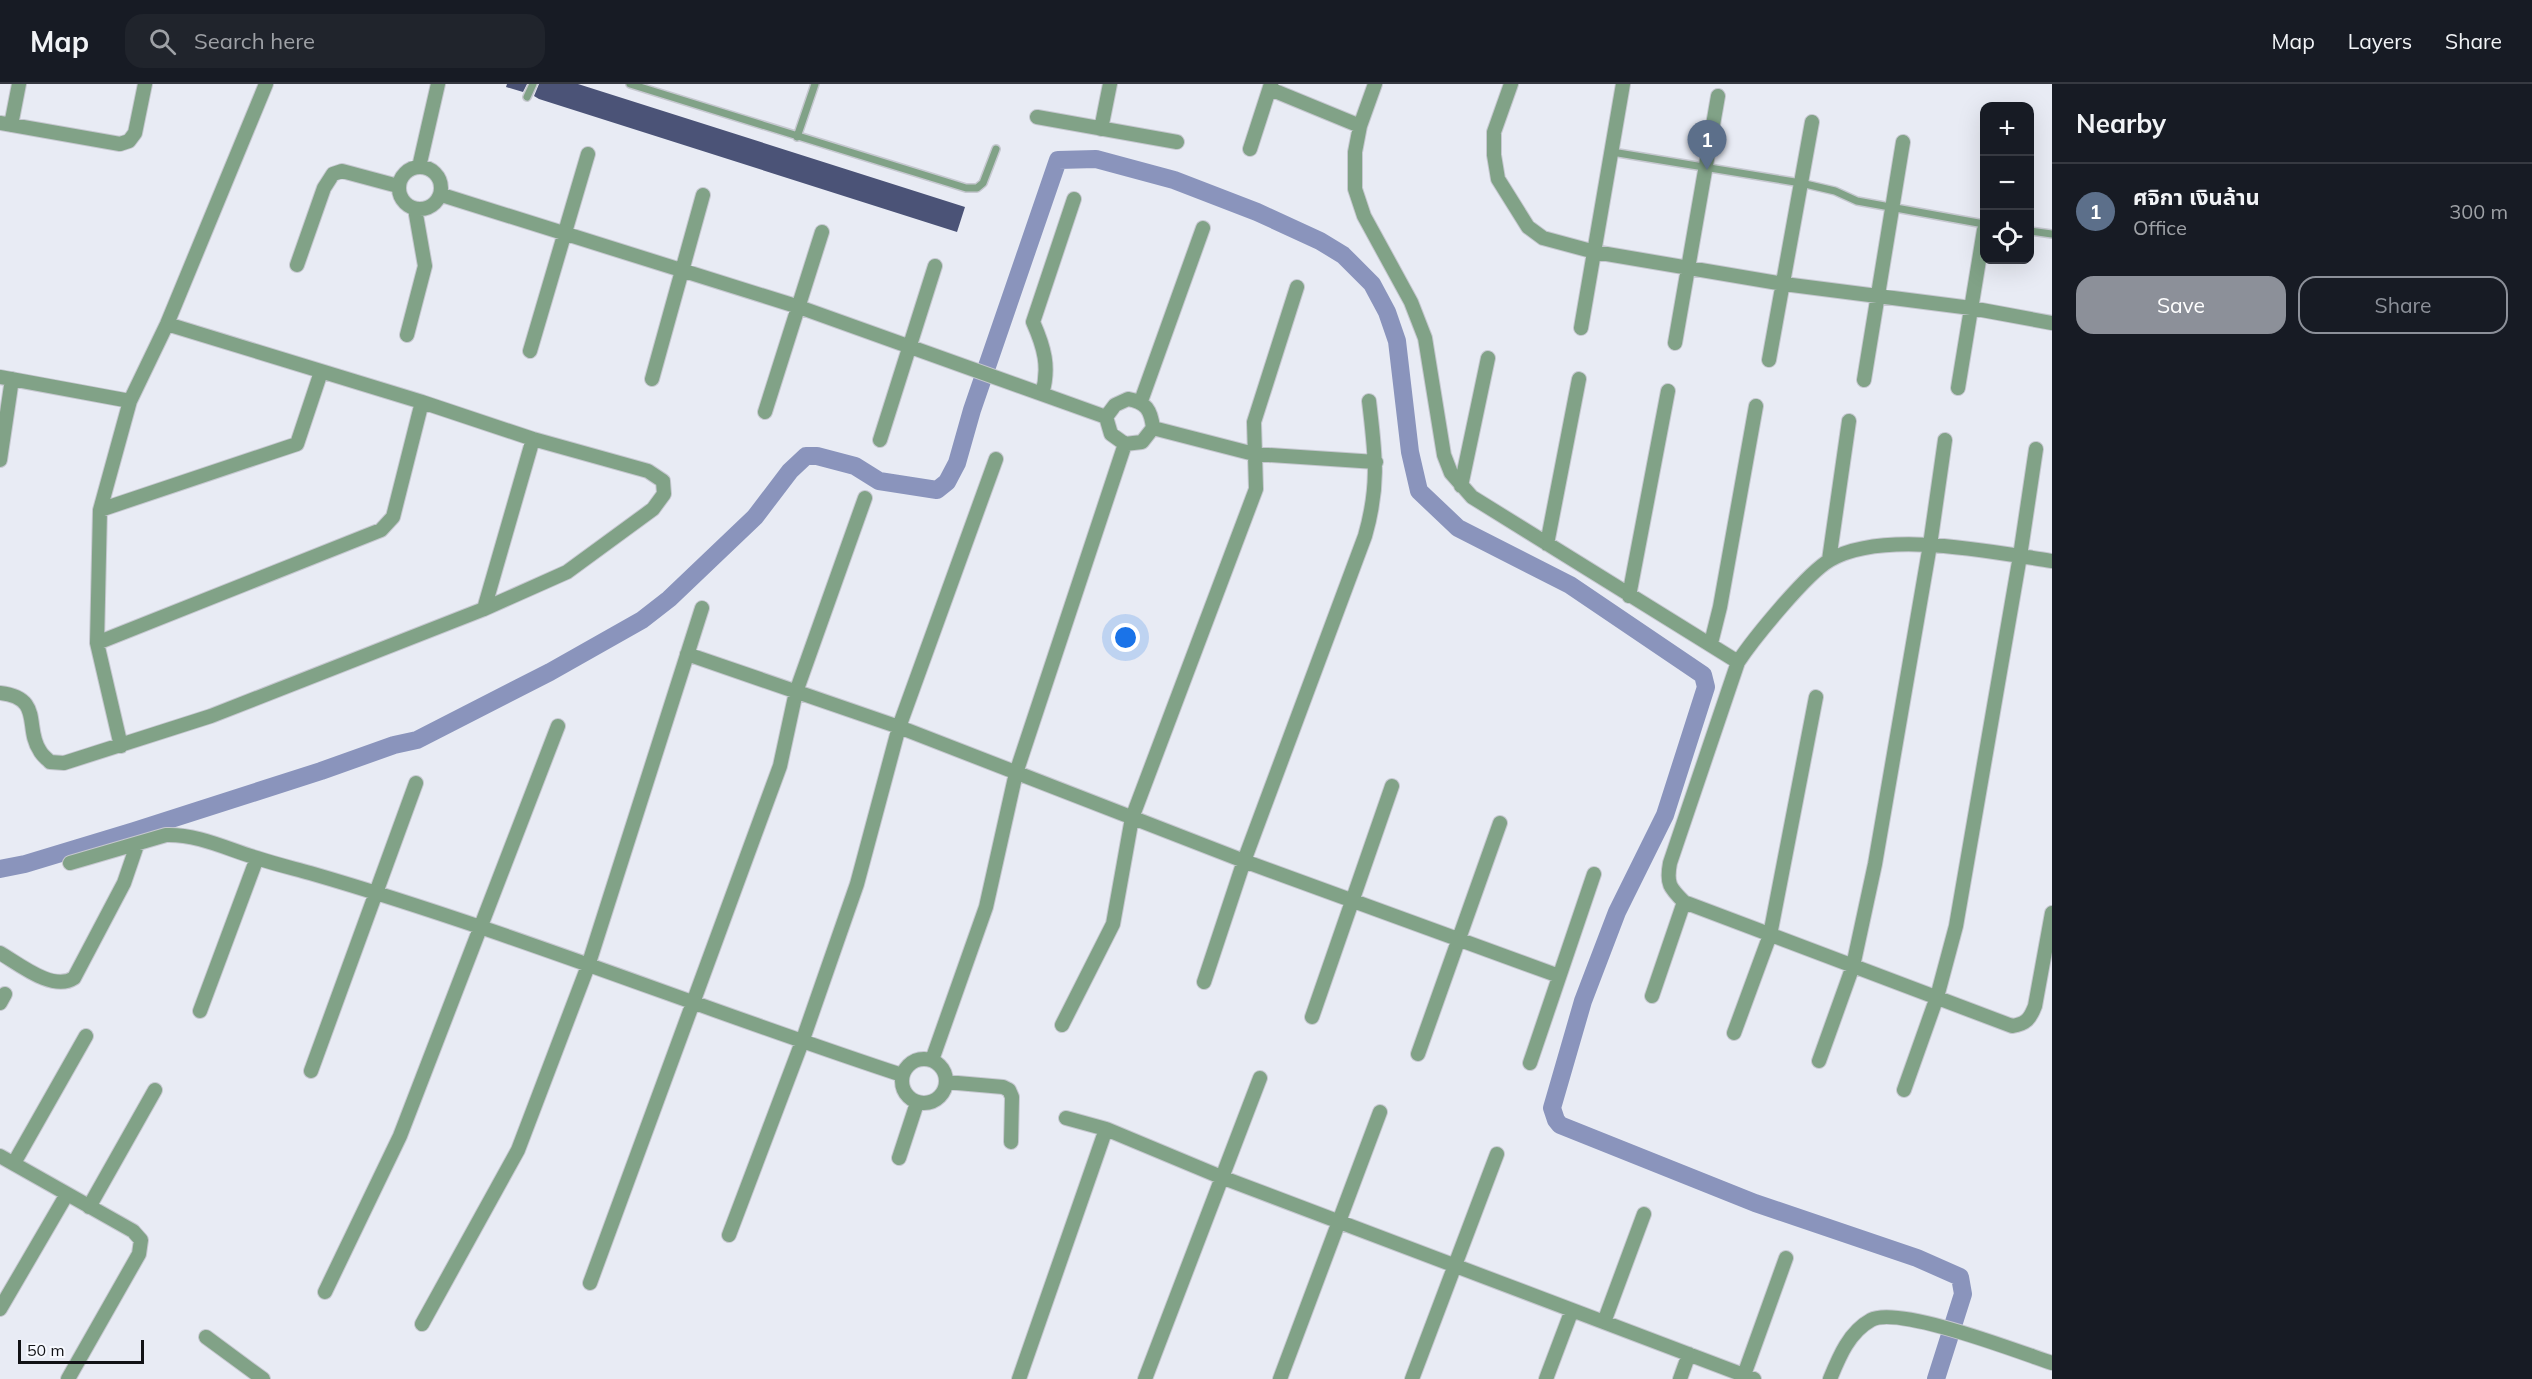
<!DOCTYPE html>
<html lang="en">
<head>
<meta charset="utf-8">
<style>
  body { margin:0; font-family:Mulish,"Noto Sans Thai",sans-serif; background:#20242c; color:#f1f3f6 }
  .controls { position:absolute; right:18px; top:18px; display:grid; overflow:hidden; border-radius:12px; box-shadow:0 6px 24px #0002 }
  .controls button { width:54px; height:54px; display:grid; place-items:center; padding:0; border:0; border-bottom:2px solid #363941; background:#171b24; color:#f1f3f6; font:30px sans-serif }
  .scale { position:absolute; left:18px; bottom:15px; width:126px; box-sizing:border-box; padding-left:6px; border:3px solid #111215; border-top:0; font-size:16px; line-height:21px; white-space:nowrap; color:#111215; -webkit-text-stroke:4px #f6f8fe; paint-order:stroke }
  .you { position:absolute; left:1126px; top:554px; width:21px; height:21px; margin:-15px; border:4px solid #fff; border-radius:50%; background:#1a73e8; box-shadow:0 0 0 9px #1a73e833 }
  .badge { display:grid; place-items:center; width:39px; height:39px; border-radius:50%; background:#8c9099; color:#fff; font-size:20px; font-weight:700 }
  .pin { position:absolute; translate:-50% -50px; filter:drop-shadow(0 2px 3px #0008) }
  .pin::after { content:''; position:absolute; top:32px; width:21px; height:18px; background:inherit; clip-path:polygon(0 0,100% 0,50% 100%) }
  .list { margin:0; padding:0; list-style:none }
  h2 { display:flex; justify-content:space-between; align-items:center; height:78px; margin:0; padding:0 24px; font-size:26px }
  h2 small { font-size:20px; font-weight:400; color:#9ea1a6 }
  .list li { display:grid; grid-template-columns:39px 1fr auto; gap:18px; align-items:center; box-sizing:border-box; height:96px; padding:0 24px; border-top:2px solid #363941 }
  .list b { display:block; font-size:22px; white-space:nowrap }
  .list p { margin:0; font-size:20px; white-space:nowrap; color:#9ea1a6 }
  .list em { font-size:20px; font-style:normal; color:#9ea1a6 }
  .actions { display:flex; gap:12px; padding:18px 24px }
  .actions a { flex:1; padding:14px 0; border:2px solid #8c9099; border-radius:18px; text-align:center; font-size:21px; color:#8c9099 }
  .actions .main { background:#8c9099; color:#fff }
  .icon { flex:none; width:33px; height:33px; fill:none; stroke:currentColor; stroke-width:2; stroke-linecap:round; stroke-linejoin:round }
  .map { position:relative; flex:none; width:2052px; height:1295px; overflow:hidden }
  header { display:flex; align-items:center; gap:36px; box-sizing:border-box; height:84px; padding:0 30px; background:#171b24; border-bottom:2px solid #363941 }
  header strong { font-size:28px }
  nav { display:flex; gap:33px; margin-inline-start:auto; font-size:21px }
  .search { width:420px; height:54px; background:#20242c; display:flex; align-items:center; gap:15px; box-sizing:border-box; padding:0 21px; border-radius:18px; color:#9ea1a6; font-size:22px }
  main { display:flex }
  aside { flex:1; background:#171b24 }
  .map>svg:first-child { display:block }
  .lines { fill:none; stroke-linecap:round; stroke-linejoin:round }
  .canal { stroke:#8a94bc; stroke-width:18 }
  .building { fill:#4b5377 }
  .lane-casing { stroke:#c6c8d0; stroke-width:10 }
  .street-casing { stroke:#c6c8d0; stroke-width:16 }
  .lane { stroke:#81a287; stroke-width:7 }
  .street { stroke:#81a287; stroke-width:14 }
</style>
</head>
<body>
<header>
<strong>Map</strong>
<div class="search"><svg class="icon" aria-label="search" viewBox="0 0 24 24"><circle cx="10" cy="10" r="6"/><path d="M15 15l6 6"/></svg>Search here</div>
<nav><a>Map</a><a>Layers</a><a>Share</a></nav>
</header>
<main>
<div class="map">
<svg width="2052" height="1295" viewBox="0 0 2052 1295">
  <rect width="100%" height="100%" fill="#e8ebf4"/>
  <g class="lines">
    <path class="canal" d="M 0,785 L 25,780 L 134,747 L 321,687 L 394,661 L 417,656 L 550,588 L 642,536 L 669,515 L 755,433 L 790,387 L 806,372 L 817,372 L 855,382 L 879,397 L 937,406 L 947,398 L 957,379 L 972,326 L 1058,76 L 1096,75 L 1174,96 L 1257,128 L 1320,157 L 1343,171 L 1372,200 L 1387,228 L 1397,257 L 1410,368 L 1419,407 L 1458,444 L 1570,501 L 1703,591 L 1706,603 L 1665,731 L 1617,828 L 1583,917 L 1552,1024 L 1556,1036 L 1560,1041 L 1755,1119 L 1917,1174 L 1960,1193 L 1963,1210 L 1936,1295"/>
  </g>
  <path class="building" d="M 507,0 L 527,0 L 523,8 L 506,3 Z
    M 539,0 L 578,0 L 965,123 L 957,148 L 539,15 L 534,12 Z"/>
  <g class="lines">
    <g class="lane-casing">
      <path id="lane" d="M 630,0 L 966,104 L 977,104 L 983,99 L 996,65
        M 527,13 L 533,0
        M 797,53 L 815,0
        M 1612,68 L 1801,99 L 1835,107 L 1857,117 L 1984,140
        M 2030,147 L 2052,150"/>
    </g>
    <g class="street-casing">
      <path id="street" d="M 1375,0 L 1360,42 L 1355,68 L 1355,105 L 1364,132 L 1411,218 L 1425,254 L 1444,371 L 1451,389 L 1472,413 L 1738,578
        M 1511,0 L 1494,48 L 1494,71 L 1498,95 L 1528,143 L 1543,154 L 1595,168 L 1784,200 L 1971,224 L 2052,239
        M 1270,5 L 1360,42
        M 1037,33 L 1177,58
        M 0,39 L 120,60 L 129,57 L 135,49 L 145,0
        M 11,41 L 19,0
        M 1101,45 L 1110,0
        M 1250,65 L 1271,0
        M399 104a21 21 0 1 1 42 0a21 21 0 1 1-42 0Z
        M 419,83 L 438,0
        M 442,111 L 799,223 L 1106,333
        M 297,181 L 324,104 L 333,90 L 342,87 L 398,102
        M 1581,244 L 1623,0
        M 407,251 L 425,182 L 415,125
        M 1675,259 L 1718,12
        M 530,267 L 588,70
        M 1769,276 L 1812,38
        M 0,293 L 130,317
        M 652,295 L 703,111
        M 1864,296 L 1903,58
        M 1958,304 L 1984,146
        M 1042,310 C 1050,283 1044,263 1033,238 L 1074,115
        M 1128,315 C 1146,318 1151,326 1153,344 L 1142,358 L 1125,360 L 1111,350 L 1106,333 L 1115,321 Z
        M 1141,317 L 1203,144
        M 765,328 L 822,148
        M 1153,344 L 1254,370 L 1376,378
        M 880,356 L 935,182
        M 0,376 L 12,295
        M 1461,402 L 1488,274
        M 100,426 L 297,360 L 321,288
        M 1547,460 L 1579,295
        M 1829,476 L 1849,337
        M 2052,477 C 1992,468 1884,445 1830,476 C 1807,489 1754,554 1738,578 L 1670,779 C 1666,800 1670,804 1684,818 L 2012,942 C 2026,940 2030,935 2035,922 L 2052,829
        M 1629,512 L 1668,307
        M 484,525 L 533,355
        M 97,559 L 381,446 L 393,433 L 422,318
        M 1711,559 L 1720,523 L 1756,322
        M 687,570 L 899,643 L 1244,777 L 1559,892
        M 0,609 C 44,614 24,644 40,667 C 42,671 47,675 50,678 L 64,679 L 211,632 L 484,525 L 567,488 L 653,425 L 664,410 L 663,397 L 648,387 L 533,355 L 422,318 L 167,240
        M 121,662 L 97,559 L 100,426 L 130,317 L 167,240 L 266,0
        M 70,779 L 166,751 C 198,750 227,765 257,774 C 275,780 292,784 310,789 C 510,847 704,926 902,991
        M 0,869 C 19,880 53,908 74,894 L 124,799 L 137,761
        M 1204,898 L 1244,777 L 1365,452 C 1380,400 1375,369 1369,317
        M 1652,912 L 1684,818
        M 0,919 L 5,910
        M 200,927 L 257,774
        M 1312,933 L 1392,702
        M 1062,941 L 1113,840 L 1132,734 L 1256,405 L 1254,338 L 1297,203
        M 1734,949 L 1770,851 L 1816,613
        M 1418,970 L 1500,739
        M902 997a22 22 0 1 1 44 0a22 22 0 1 1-44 0Z
        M 932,976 L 986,823 L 1016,689 L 1125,360
        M 1819,977 L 1853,882 L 1875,780 L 1930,461 L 1945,356
        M 1530,979 L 1594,790
        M 311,987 L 416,699
        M 946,998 L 1003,1003 L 1009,1006 L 1012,1013 L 1011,1058
        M 1904,1006 L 1937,913 L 1956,842 L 2020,472 L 2036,365
        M 1066,1034 L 1106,1045 L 1221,1093 L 1754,1295
        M 0,1072 L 133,1147 L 141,1156 L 139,1170 L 68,1295
        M 899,1074 L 917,1019
        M 14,1079 L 86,952
        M 89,1123 L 155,1006
        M 729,1151 L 802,958 L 857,800 L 899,643 L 996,375
        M 590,1199 L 780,682 L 796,608 L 865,414
        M 325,1208 L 400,1052 L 558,642
        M 0,1225 L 67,1110
        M 1604,1238 L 1644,1130
        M 422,1240 L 518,1066 L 588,882 L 702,524
        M 206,1253 L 263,1295
        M 1744,1291 L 1786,1174
        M 1019,1295 L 1106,1045
        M 1145,1295 L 1260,994
        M 1280,1295 L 1380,1028
        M 1412,1295 L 1497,1070
        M 1546,1295 L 1572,1226
        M 1680,1295 L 1689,1270
        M 1830,1295 C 1839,1273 1849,1248 1871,1236 C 1898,1221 2019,1268 2052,1279"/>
    </g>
    <use href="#lane" class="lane"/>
    <use href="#street" class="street"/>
  </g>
</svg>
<div class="controls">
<button>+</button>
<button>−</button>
<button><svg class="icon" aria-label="locate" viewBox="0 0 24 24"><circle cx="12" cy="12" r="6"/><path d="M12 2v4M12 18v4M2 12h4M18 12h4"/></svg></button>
</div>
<div class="scale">50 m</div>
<div class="you"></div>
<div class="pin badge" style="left:1707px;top:86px;background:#5c6f8a">1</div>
</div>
<aside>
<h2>Nearby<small></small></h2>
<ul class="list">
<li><span class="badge" style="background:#5c6f8a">1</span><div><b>ศจิกา เงินล้าน</b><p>Office</p></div><em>300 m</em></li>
</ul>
<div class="actions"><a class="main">Save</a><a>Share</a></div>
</aside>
</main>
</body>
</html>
